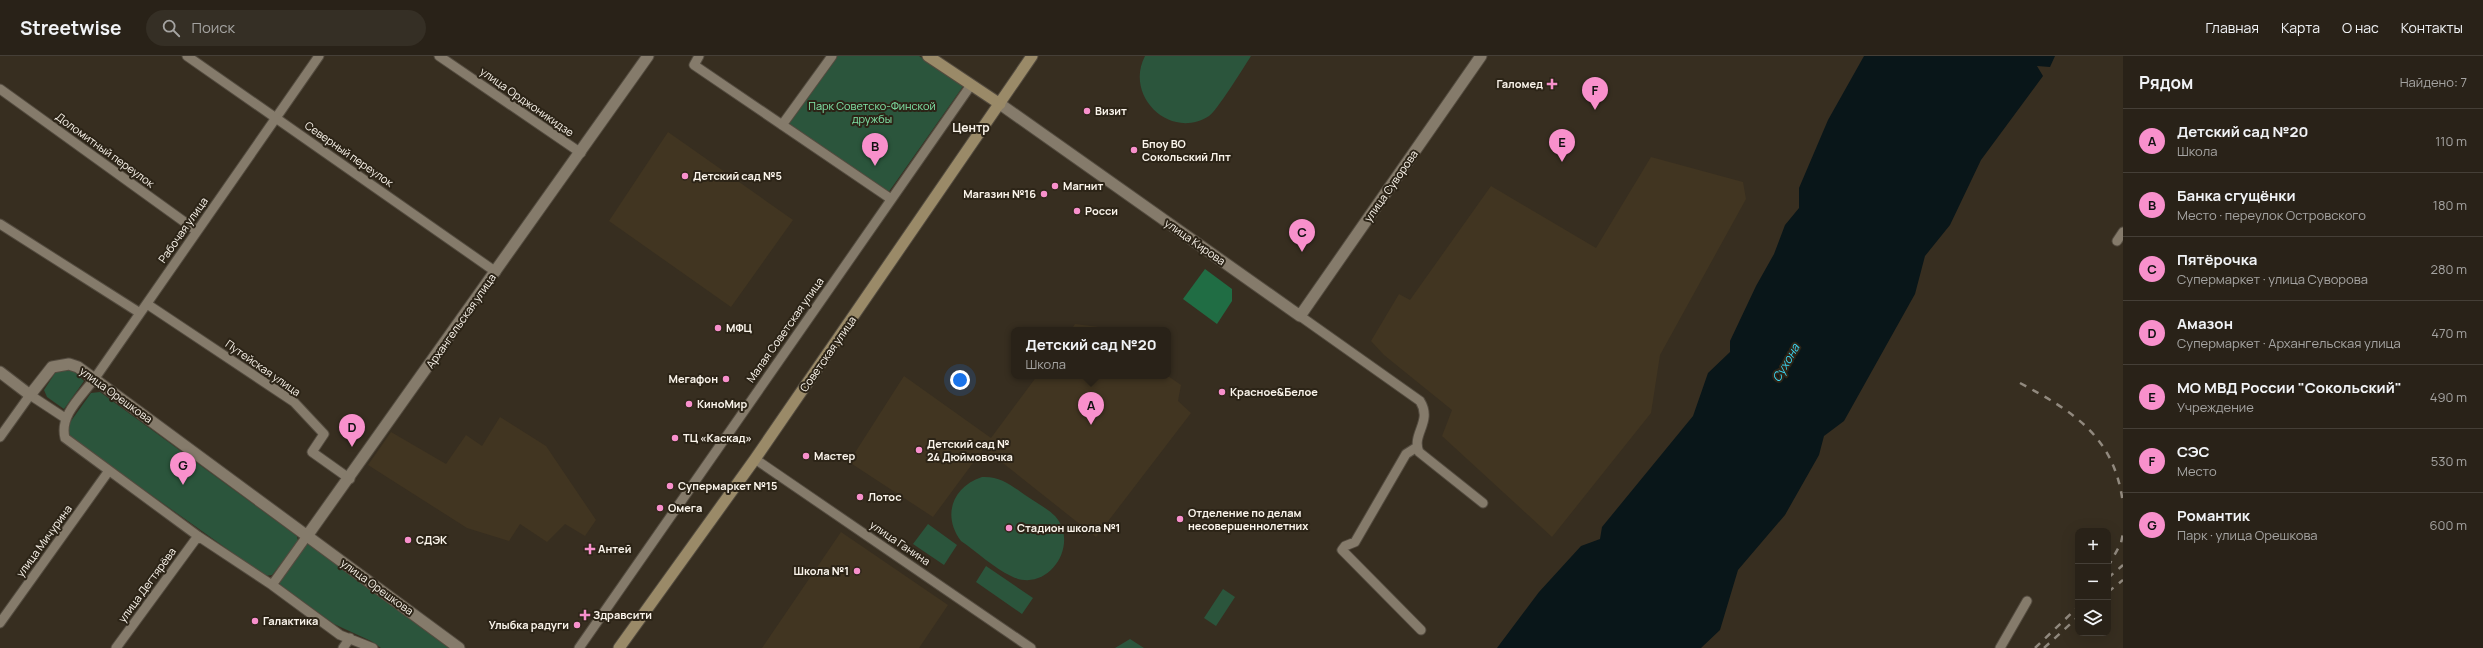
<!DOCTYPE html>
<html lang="ru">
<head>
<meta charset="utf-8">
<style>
  body { margin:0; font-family:Manrope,sans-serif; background:#352f25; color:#f1f3f6 }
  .controls { position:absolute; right:12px; bottom:12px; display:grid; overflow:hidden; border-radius:8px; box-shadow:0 4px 16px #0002 }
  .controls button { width:36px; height:36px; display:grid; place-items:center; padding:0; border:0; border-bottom:1px solid #453f37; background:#292218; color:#f1f3f6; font:20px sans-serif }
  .you { position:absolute; left:960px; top:324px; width:14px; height:14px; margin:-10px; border:3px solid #fff; border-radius:50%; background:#1a73e8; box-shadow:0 0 0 6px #1a73e833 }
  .badge { display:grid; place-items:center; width:26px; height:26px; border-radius:50%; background:#f890cc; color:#111; font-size:13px; font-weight:700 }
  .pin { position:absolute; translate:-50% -33px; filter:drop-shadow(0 1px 2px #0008) }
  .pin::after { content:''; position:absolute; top:21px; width:14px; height:12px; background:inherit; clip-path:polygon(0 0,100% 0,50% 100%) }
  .popup { position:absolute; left:1011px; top:271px; width:160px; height:52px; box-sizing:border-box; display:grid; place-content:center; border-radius:8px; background:#292218; filter:drop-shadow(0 1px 3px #0005); font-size:13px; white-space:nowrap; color:#a5a4a2 }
  .popup b { font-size:15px; color:#f1f3f6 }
  .popup::after { content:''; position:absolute; left:50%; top:100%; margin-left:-8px; border:8px solid transparent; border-top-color:#292218 }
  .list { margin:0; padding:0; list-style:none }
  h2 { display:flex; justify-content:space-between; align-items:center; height:52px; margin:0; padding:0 16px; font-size:17px }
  h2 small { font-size:13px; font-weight:400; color:#a5a4a2 }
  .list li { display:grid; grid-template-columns:26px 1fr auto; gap:12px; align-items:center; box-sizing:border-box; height:64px; padding:0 16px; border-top:1px solid #453f37 }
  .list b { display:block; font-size:15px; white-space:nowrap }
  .list p { margin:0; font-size:13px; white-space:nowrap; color:#a5a4a2 }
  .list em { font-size:13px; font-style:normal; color:#a5a4a2 }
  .icon { flex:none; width:22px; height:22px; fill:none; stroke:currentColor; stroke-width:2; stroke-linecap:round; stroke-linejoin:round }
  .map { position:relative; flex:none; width:2123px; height:592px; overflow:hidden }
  header { display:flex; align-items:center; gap:24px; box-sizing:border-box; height:56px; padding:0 20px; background:#292218; border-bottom:1px solid #453f37 }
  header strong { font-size:19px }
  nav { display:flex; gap:22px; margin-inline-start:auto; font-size:14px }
  .search { width:280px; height:36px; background:#352f25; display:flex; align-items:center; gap:10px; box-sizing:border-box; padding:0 14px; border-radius:22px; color:#a5a4a2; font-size:15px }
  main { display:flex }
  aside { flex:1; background:#292218 }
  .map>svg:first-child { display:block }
  .built { fill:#413521 }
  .green { fill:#2b553c }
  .forest { fill:#206d44 }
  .water { fill:#091619 }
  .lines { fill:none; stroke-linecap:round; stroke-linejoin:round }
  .minor-casing { stroke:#534b3f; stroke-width:11 }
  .tertiary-casing { stroke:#534b3f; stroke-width:13 }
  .secondary-casing { stroke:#534b3f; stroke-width:13 }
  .minor { stroke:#857b6b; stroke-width:9 }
  .tertiary { stroke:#857b6b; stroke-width:11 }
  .secondary { stroke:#9a8a68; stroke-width:11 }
  .rail { stroke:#91897e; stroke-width:2.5; stroke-dasharray:7 7; stroke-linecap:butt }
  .poi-dot { fill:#f890cc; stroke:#2c2417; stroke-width:1.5 }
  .labels { text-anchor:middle; stroke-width:4; stroke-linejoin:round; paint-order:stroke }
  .poi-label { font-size:11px; font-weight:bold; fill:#faf4eb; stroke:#2c2417; text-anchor:start }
  .street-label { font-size:11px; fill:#faf4eb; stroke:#2c2417 }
  .park-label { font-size:11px; fill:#80e6a8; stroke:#2c2417 }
  .neighbourhood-label { font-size:12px; font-weight:bold; fill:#faf4eb; stroke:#2c2417 }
  .water-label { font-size:12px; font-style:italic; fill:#3cd8f5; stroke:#2c2417 }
</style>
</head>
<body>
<header>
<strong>Streetwise</strong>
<div class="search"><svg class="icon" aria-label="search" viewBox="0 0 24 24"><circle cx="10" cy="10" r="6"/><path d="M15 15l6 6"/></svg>Поиск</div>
<nav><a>Главная</a><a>Карта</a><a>О нас</a><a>Контакты</a></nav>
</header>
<main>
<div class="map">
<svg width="2123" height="592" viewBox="0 0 2123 592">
  <rect width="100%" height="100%" fill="#372e20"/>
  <path class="built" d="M 668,76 L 793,164 L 731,251 L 609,165 Z
    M 1651,101 L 1743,126 L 1746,143 L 1660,299 L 1651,357 L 1552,481 L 1442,380 L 1452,354 L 1384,299 L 1371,285 L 1399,238 L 1410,244 L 1491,130 L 1596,192 Z
    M 1075,268 L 1099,271 L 1103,274 L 1071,274 Z
    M 904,320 L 991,382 L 1037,320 L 1168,320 L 1181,329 L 1178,345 L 1191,357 L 1096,481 L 984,392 L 933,461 L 849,406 Z
    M 500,361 L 546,390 L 596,464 L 585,480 L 565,468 L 547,486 L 520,468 L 509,485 L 467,472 L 368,409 L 391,376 L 446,408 L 466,379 L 482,390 Z
    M 841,476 L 948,549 L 919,592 L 762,592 Z"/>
  <path class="green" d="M 837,0 L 919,0 L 964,29 L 888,137 L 786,67 Z
    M 1145,0 L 1251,0 C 1244,11 1216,56 1209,60 C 1170,85 1124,40 1145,0 Z
    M 68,310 L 84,325 L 64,353 L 47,341 L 44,334 L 59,311 Z
    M 100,336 L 297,480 L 298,486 L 272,519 L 265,520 L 67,379 L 66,372 L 91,337 Z
    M 982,421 C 1000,420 1011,429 1025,439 C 1035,446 1047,452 1055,460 C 1081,489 1047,539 1011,520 C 994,512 977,496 961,485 C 942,460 952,431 982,421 Z
    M 928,468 L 957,489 L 944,509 L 913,488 Z
    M 307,487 L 450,592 L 381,592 L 371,585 L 334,568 L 280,529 L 280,523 Z
    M 986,510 L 1033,542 L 1022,558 L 976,526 Z
    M 1223,533 L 1235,541 L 1216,570 L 1204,562 Z
    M 1130,583 L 1144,592 L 1115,592 Z"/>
  <path class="forest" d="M 1205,213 L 1232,233 L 1232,245 L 1217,268 L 1183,243 Z"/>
  <path class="water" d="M 1864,0 L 2055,0 L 2050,11 L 2037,10 L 2043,20 L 1981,104 L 1950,169 L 1925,200 L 1915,238 L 1844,365 L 1824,380 L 1819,399 L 1785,459 L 1738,514 L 1720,574 L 1701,592 L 1497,592 L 1539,536 L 1581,490 L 1600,483 L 1602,471 L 1693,360 L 1708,317 L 1730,296 L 1730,285 L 1756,230 L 1774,198 L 1785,169 L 1799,152 L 1799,132 L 1828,64 Z"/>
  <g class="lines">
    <g class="minor-casing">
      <path id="minor" d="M 187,0 L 496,216
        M 319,0 L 95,322 C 82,340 59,359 65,382 L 198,480 L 272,529 L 340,579 L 373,592
        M 439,0 L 581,97
        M 699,0 L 694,9 L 891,143
        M 0,33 L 197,175
        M 782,69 L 832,0
        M 0,168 L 140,257
        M 2117,185 L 2123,176
        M 147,248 L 294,346 L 324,378 L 312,396 L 350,423
        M 1300,260 L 1420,345 C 1433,366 1411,378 1419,396 L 1483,447
        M 0,381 L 30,339 L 65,362
        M 1417,391 L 1406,398 L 1355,486 L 1345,490 L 1342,494 L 1421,574
        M 755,403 L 1031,592
        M 272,529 L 307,480
        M 0,567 L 108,416
        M 116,592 L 198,480
        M 343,592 L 350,582
        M 579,592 L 971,29
        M 2000,592 L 2027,545"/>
    </g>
    <g class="tertiary-casing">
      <path id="tertiary" d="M 1000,48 L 1300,260 L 1481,0
        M 0,316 L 30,339 L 52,311 L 69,308 L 78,311 L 459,592
        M 307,480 L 648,0"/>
    </g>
    <g class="secondary-casing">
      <path id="secondary" d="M 928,0 L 1000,48
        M 619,592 L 755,403 L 1032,0"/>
    </g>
    <use href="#minor" class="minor"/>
    <use href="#tertiary" class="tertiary"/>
    <use href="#secondary" class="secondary"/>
    <path class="rail" d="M 2020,327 C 2074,356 2115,381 2123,448
      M 2108,511 L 2121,487 L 2123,477
      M 2108,522 L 2123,509
      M 2108,536 L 2123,524
      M 2035,592 L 2078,551
      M 2044,592 L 2078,561"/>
  </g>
  <g class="poi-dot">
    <path d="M1550 22h4v4h4v4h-4v4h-4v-4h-4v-4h4z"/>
    <circle cx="1087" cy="55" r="4"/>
    <circle cx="1134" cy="94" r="4"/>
    <circle cx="685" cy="120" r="4"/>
    <circle cx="1055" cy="130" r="4"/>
    <circle cx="1044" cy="138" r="4"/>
    <circle cx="1077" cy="155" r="4"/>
    <circle cx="718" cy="272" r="4"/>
    <circle cx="726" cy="323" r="4"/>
    <circle cx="1222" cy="336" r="4"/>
    <circle cx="689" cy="348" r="4"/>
    <circle cx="675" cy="382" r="4"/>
    <circle cx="919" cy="394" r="4"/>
    <circle cx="806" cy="400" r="4"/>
    <circle cx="670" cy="430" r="4"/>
    <circle cx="860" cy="441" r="4"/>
    <circle cx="660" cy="452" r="4"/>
    <circle cx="1180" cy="463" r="4"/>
    <circle cx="1009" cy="472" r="4"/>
    <circle cx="408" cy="484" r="4"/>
    <path d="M588 487h4v4h4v4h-4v4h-4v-4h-4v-4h4z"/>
    <circle cx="857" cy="515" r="4"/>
    <path d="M583 553h4v4h4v4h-4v4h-4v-4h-4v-4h4z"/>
    <circle cx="255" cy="565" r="4"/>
    <circle cx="577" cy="569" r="4"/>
  </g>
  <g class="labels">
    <g class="poi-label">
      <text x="1543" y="32" text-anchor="end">Галомед</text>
      <text x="1095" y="59">Визит</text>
      <text x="1142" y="92">Бпоу ВО<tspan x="1142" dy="13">Сокольский Лпт</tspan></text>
      <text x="693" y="124">Детский сад №5</text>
      <text x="1063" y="134">Магнит</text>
      <text x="1036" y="142" text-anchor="end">Магазин №16</text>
      <text x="1085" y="159">Росси</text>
      <text x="726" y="276">МФЦ</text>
      <text x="718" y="327" text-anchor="end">Мегафон</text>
      <text x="1230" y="340">Красное&amp;Белое</text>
      <text x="697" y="352">КиноМир</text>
      <text x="683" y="386">ТЦ «Каскад»</text>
      <text x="927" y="392">Детский сад №<tspan x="927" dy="13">24 Дюймовочка</tspan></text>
      <text x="814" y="404">Мастер</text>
      <text x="678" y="434">Супермаркет №15</text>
      <text x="868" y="445">Лотос</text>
      <text x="668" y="456">Омега</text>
      <text x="1188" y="461">Отделение по делам<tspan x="1188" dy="13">несовершеннолетних</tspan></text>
      <text x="1017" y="476">Стадион школа №1</text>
      <text x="416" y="488">СДЭК</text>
      <text x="598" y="497">Антей</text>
      <text x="849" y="519" text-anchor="end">Школа №1</text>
      <text x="593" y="563">Здравсити</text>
      <text x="263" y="569">Галактика</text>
      <text x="569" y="573" text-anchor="end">Улыбка радуги</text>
    </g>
    <g class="street-label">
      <text transform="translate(527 46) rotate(35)" y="4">улица Орджоникидзе</text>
      <text transform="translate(105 94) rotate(36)" y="4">Доломитный переулок</text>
      <text transform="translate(349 98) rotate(35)" y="4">Северный переулок</text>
      <text transform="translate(1391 130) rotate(-55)" y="4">улица Суворова</text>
      <text transform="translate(183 174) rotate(-55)" y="4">Рабочая улица</text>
      <text transform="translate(1195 186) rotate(35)" y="4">улица Кирова</text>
      <text transform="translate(461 265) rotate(-55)" y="4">Архангельская улица</text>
      <text transform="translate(785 274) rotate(-55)" y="4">Малая Советская улица</text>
      <text transform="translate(828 298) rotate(-55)" y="4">Советская улица</text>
      <text transform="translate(263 312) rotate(35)" y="4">Путейская улица</text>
      <text transform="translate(116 339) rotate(36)" y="4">улица Орешкова</text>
      <text transform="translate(44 485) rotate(-54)" y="4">улица Мичурина</text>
      <text transform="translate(900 487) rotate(34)" y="4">улица Ганина</text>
      <text transform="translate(147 529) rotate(-54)" y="4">улица Дегтярёва</text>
      <text transform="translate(377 531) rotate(36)" y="4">улица Орешкова</text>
    </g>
    <g class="park-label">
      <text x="872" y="54">Парк Советско-Финской<tspan x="872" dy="13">дружбы</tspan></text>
    </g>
    <g class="neighbourhood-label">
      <text x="971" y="76">Центр</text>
    </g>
    <g class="water-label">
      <text transform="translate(1786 307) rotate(-60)" y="4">Сухона</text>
    </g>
  </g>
</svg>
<div class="controls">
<button>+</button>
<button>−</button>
<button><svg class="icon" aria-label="layers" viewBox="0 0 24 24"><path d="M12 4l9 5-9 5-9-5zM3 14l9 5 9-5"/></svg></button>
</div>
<div class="you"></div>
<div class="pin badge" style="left:1091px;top:369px">A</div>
<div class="popup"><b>Детский сад №20</b>Школа</div>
<div class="pin badge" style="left:875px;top:110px">B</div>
<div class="pin badge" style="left:1302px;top:196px">C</div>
<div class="pin badge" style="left:352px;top:391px">D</div>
<div class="pin badge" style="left:1562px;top:106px">E</div>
<div class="pin badge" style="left:1595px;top:54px">F</div>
<div class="pin badge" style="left:183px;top:429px">G</div>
</div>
<aside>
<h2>Рядом<small>Найдено: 7</small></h2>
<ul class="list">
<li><span class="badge">A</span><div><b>Детский сад №20</b><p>Школа</p></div><em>110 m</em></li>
<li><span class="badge">B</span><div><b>Банка сгущёнки</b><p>Место · переулок Островского</p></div><em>180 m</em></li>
<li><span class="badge">C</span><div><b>Пятёрочка</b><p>Супермаркет · улица Суворова</p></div><em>280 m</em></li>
<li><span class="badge">D</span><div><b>Амазон</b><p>Супермаркет · Архангельская улица</p></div><em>470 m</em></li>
<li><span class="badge">E</span><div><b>МО МВД России &quot;Сокольский&quot;</b><p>Учреждение</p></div><em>490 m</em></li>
<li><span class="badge">F</span><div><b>СЭС</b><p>Место</p></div><em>530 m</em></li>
<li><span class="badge">G</span><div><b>Романтик</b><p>Парк · улица Орешкова</p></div><em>600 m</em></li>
</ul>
</aside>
</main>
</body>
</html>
